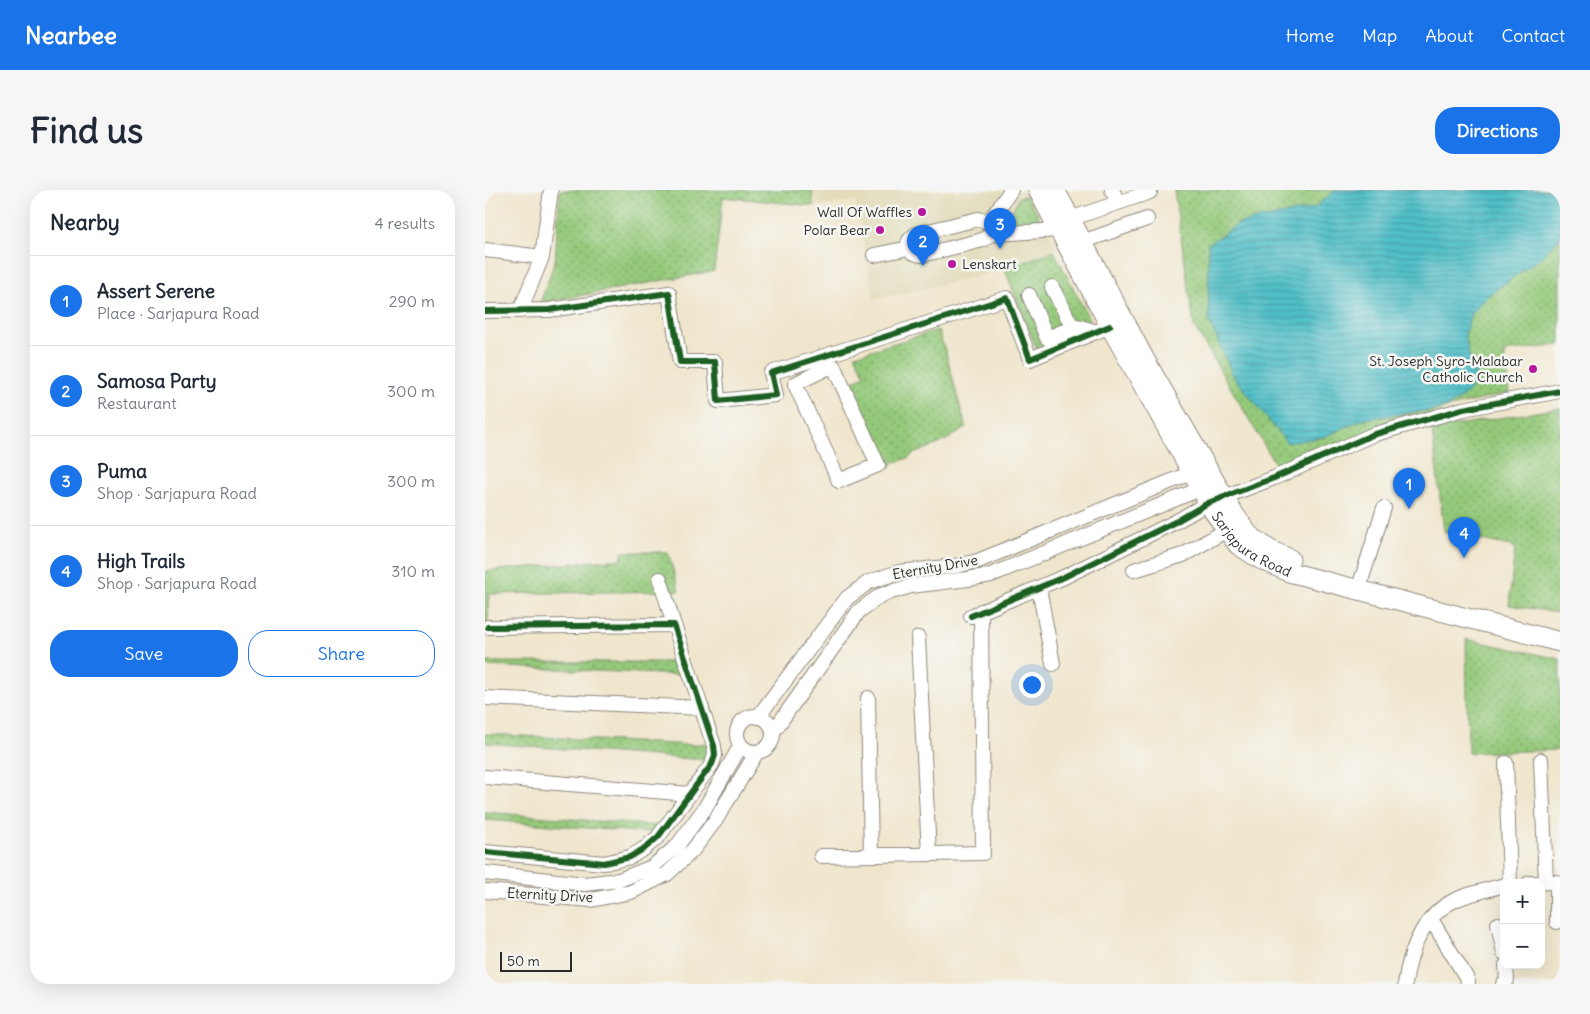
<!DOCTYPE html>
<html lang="en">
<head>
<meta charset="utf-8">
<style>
  body { margin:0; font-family:Delius,sans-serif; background:#f6f6f7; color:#1f2937 }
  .controls { position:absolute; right:15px; bottom:15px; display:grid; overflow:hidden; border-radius:10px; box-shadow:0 5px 20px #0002 }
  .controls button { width:45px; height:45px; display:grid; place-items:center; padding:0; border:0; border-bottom:1px solid #e0e1e3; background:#fff; color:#1f2937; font:25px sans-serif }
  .scale { position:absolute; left:15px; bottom:12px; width:72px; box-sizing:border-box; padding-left:5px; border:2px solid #2b2b2b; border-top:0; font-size:14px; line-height:18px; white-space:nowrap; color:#2b2b2b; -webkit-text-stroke:4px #f6f6f2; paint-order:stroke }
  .you { position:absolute; left:546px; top:494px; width:18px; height:18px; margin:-12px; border:4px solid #fff; border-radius:50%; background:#1a73e8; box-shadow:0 0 0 8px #1a73e833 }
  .badge { display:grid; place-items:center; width:32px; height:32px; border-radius:50%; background:#1a73e8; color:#fff; font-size:16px; font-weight:700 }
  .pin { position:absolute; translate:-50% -41px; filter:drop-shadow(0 1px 2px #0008) }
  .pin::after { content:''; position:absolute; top:26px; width:18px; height:15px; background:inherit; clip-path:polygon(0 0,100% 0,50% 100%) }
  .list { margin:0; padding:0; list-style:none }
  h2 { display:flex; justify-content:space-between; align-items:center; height:65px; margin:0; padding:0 20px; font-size:21px }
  h2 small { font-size:16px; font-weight:400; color:#747a83 }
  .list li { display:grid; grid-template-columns:32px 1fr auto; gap:15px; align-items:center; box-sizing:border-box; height:90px; padding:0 20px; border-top:1px solid #e0e1e3 }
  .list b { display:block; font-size:19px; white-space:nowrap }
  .list p { margin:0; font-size:16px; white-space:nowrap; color:#747a83 }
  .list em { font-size:16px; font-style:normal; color:#747a83 }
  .actions { display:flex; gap:10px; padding:15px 20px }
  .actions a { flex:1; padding:11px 0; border:1px solid #1a73e8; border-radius:20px; text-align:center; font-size:18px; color:#1a73e8 }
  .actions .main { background:#1a73e8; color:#fff }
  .map { position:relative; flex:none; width:1075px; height:794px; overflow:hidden; border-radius:20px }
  header { display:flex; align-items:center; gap:30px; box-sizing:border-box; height:70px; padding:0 25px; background:#1a73e8; color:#fff }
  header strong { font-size:24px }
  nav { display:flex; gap:28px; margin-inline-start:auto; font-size:18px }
  .intro { display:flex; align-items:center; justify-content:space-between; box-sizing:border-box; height:120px; padding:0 30px }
  h1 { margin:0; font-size:35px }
  .button { padding:12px 22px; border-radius:20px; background:#1a73e8; color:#fff; font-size:18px; font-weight:700 }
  main { display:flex; gap:30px; padding:0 30px }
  aside { flex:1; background:#fff; border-radius:20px; box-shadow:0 5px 20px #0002 }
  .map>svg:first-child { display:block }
  .built { fill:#e2dcba }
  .grass { fill:url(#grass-dots); stroke:#607a52 }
  .water { fill:url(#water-rules); stroke:#3e757a }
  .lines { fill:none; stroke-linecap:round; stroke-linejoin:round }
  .minor-casing { stroke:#8e887c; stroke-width:16 }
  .major-casing { stroke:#8e887c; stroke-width:21 }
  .minor { stroke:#fff; stroke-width:14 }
  .major { stroke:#fff; stroke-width:19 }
  .cycleway-casing { stroke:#f6f6f2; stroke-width:9 }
  .cycleway { stroke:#1b5e20; stroke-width:6 }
  .poi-dot { fill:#b5179e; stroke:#f6f6f2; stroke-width:2 }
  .labels { text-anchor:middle; stroke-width:5; stroke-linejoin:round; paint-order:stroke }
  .poi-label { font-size:14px; fill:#2b2b2b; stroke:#f6f6f2; text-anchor:end }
  .street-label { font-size:14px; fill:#2b2b2b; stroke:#f6f6f2 }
</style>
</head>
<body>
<header>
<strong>Nearbee</strong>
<nav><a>Home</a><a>Map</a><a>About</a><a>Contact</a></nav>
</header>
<div class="intro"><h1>Find us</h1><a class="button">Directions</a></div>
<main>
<aside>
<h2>Nearby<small>4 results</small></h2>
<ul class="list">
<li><span class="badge">1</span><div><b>Assert Serene</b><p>Place · Sarjapura Road</p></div><em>290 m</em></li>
<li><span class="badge">2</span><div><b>Samosa Party</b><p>Restaurant</p></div><em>300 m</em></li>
<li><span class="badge">3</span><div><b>Puma</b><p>Shop · Sarjapura Road</p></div><em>300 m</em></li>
<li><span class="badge">4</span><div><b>High Trails</b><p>Shop · Sarjapura Road</p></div><em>310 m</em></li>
</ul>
<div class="actions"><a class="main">Save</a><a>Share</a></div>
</aside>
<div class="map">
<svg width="1075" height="794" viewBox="0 0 1075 794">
  <defs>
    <pattern id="grass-dots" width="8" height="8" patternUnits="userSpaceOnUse" patternTransform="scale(1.25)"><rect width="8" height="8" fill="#94c97a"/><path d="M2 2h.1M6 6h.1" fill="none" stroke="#79a364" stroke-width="1.8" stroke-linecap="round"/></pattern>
    <pattern id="water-rules" width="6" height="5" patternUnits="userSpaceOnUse" patternTransform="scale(1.25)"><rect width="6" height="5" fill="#51bfc8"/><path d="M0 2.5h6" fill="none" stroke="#439ba3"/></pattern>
  </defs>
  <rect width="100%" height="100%" fill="#f6f6f2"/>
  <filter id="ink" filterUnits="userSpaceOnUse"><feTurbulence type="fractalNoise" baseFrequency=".02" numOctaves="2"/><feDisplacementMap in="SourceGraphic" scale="10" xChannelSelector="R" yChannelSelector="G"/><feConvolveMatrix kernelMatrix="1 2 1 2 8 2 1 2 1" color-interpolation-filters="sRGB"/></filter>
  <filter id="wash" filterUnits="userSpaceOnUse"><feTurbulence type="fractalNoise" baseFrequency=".0096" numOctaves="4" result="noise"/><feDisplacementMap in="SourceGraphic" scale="20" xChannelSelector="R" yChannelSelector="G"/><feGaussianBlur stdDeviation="1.12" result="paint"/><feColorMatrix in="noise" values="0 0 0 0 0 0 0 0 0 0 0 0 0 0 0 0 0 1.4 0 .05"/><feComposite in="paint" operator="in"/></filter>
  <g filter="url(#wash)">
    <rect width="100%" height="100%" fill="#f0e6cd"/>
    <path class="built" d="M 327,0 L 541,0 L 571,55 L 569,61 L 490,87 L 389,110 L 371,11 L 344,15 L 328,16 Z"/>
    <path class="grass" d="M 75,0 L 327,0 L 328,16 L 238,7 L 229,81 L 55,113 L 70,71 Z
      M 689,0 L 1075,0 L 1075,155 L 1019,162 L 1024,203 L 961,218 L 795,282 L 709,136 Z
      M 541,6 L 553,25 L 554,30 L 522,32 L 534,7 Z
      M 569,61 L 608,136 L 552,160 L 519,78 Z
      M 453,140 L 461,163 L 481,238 L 456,253 L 428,264 C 425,269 414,271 408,272 L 406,276 L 399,280 L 363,194 L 380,185 L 370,165 Z
      M 1075,218 L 1075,423 L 1024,415 L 1030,357 L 959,342 L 947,239 Z
      M 137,362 L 183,362 L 194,401 L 4,404 L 3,434 L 0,434 L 0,381 L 137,369 Z
      M 981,449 L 1075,469 L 1075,560 L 983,563 Z
      M 0,472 L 194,472 L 199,485 L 0,476 Z
      M 0,544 L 208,555 L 221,553 L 223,561 L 220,570 L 0,553 Z
      M 0,622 L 174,636 L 167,643 L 0,630 Z"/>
    <path class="water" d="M 851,0 L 1075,0 L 1075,47 L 1055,68 L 1002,106 L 986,123 L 980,144 L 984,165 L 991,184 L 983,203 L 961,218 L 879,229 L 839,247 L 802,253 L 749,187 L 724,131 L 723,54 L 755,33 L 829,18 Z"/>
  </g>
  <g filter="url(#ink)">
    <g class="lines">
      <g class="minor-casing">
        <path id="minor" d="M 526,0 L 506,29 L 500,31 L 493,29 L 431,44 C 418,53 421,63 437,65 L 498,50 L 504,45 L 510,44 L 574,40
          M 627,0 L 633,12
          M 585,29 L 665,2
          M 597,52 L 662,29
          M 0,60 L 57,67
          M 389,65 L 424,58
          M 567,97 L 588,138
          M 544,105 L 562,148 L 592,136 L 612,142
          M 0,121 L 64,120 L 184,103 L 195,172 L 230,172 L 233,211 L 291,205 L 286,183 L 522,108 L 545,169 L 625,136
          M 35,121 L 57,67 L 66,0
          M 349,177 L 393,275 L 354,291 L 310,194 L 340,179 Z
          M 649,380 L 698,365 L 742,340
          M 175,389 L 189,435
          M 876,391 L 899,318
          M 554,398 L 568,474
          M 486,426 L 579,387 L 692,331 L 723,313 L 789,288 L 887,245 L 978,219 L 1075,201
          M 433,448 L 444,664
          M 0,508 L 217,518
          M 383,508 L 386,665
          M252 544a18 18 0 1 1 36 0a18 18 0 1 1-36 0Z
          M 273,527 L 362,408 L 384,392 L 414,382 L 471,376 L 493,371 L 706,283
          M 288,542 L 374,421 L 396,405 L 426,396 L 483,389 L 506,385 L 715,299
          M 1056,570 L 1061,692
          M 1021,573 L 1025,693
          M 0,587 L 205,604
          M 0,662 L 119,673 L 145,667 L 160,658 L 173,647 L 227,574 L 230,565 L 229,556 L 189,435 L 3,437
          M 336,666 L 498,663 L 496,421
          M 0,683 L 100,694 L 134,690 L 167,677 L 192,656 L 220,618 L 256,555
          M 1044,693 L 1069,692
          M 0,701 L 106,710 L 146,702 L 182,684 L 207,661 L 230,631 L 272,562
          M 946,729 L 981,787 L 983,792
          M 1072,732 L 1072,692
          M 1013,734 L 1019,763
          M 920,794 C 925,760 937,726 970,710 C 985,703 1003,700 1019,695
          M 1018,794 L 1022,790 L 1021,775"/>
      </g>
      <g class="major-casing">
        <g id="major">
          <path id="s1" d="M 553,0 L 625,136 L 729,322 L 753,355 L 775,369 L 804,382 L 1075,452"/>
          <path d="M 570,0 L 660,170 L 747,321 L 764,345 L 785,360 L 805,369"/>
        </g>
      </g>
      <use href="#minor" class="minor"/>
      <use href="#major" class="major"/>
      <g class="cycleway-casing">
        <path id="cycleway" d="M 0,121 L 64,120 L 184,103 L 195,172 L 230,172 L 233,211 L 291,205 L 286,183 L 522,108 L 545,169 L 625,136
          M 486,426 L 579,387 L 692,331 L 723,313 L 789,288 L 887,245 L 978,219 L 1075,201
          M 0,662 L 119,673 L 145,667 L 160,658 L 173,647 L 227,574 L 230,565 L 229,556 L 189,435 L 3,437"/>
      </g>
      <use href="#cycleway" class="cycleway"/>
    </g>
  </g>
  <g class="poi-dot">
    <circle cx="437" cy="22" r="5"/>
    <circle cx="395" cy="40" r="5"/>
    <circle cx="467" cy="74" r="5"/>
    <circle cx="1048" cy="179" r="5"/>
  </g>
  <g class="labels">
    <g class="poi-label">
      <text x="427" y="27">Wall Of Waffles</text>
      <text x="385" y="45">Polar Bear</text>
      <text x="477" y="79" text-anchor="start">Lenskart</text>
      <text x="1038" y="176">St. Joseph Syro-Malabar<tspan x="1038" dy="16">Catholic Church</tspan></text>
    </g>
    <g class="street-label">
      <text dy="5" stroke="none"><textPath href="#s1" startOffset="418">Sarjapura Road</textPath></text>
      <text transform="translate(450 377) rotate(-10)" y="5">Eternity Drive</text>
      <text transform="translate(65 705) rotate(3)" y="5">Eternity Drive</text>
    </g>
  </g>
</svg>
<div class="controls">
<button>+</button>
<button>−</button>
</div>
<div class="scale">50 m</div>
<div class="you"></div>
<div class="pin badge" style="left:924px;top:319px">1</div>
<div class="pin badge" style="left:438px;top:76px">2</div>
<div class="pin badge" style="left:515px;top:59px">3</div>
<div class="pin badge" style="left:979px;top:368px">4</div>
</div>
</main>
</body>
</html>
